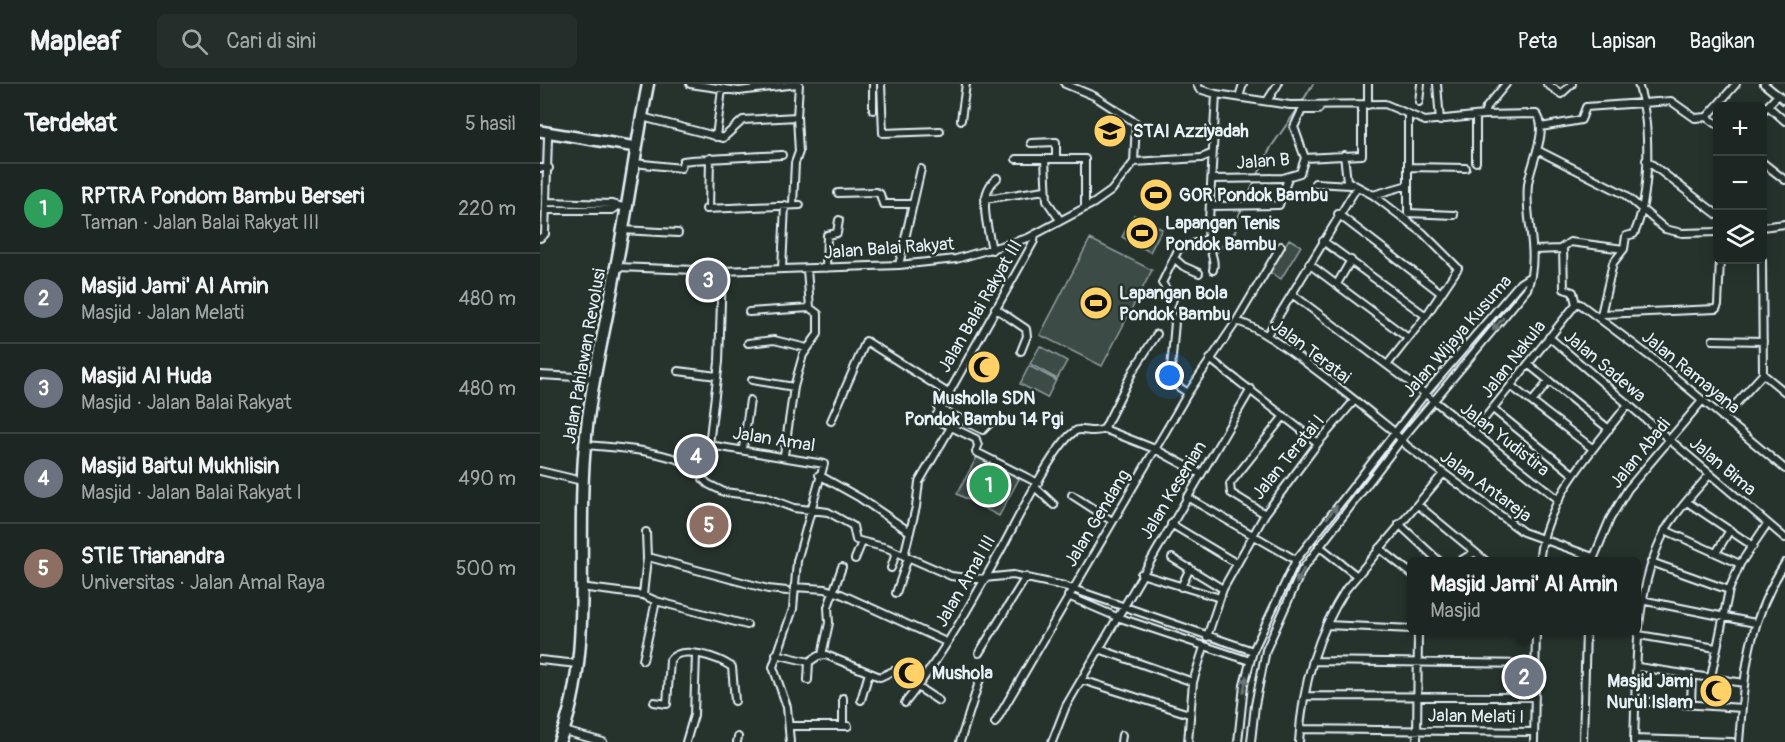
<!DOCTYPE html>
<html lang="id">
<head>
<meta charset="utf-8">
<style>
  body { margin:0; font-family:Pangolin,sans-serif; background:#252e2a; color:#f1f3f6 }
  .controls { position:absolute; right:18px; top:18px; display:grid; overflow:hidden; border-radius:9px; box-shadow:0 3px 15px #0003 }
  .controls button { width:54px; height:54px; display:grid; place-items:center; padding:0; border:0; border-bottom:2px solid #3a4340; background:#1c2622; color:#f1f3f6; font:30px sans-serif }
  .you { position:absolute; left:630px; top:292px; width:21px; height:21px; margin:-15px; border:4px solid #fff; border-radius:50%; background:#1a73e8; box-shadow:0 0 0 9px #1a73e833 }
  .badge { display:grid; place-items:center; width:39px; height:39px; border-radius:50%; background:#1a73e8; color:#fff; font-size:20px; font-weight:700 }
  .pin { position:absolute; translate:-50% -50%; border:3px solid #fff; box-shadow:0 2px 6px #0006 }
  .popup { position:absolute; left:867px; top:473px; width:234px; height:78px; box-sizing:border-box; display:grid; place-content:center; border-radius:9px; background:#1c2622; filter:drop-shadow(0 2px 4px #0005); font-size:20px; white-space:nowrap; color:#a0a5a5 }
  .popup b { font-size:22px; color:#f1f3f6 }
  .popup::after { content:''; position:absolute; left:50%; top:100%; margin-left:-12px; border:12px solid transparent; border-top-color:#1c2622 }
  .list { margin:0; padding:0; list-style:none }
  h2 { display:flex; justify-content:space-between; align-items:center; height:78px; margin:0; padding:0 24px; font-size:26px }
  h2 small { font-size:20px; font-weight:400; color:#a0a5a5 }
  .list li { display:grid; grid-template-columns:39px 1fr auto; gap:18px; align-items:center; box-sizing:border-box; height:90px; padding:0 24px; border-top:2px solid #3a4340 }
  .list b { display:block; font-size:22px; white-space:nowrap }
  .list p { margin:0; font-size:20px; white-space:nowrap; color:#a0a5a5 }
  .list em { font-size:20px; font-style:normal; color:#a0a5a5 }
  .icon { flex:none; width:33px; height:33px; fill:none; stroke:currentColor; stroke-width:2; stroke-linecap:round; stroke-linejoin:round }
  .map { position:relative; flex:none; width:1245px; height:658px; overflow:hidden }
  header { display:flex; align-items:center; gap:36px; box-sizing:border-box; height:84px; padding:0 30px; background:#1c2622; border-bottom:2px solid #3a4340 }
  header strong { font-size:28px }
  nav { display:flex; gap:33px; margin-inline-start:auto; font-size:21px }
  .search { width:420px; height:54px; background:#252e2a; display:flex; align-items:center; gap:15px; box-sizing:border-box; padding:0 21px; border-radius:9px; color:#a0a5a5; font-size:22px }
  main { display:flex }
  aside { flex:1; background:#1c2622 }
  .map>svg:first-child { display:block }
  .green { fill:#3e4b47; stroke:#939ea0; stroke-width:1.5 }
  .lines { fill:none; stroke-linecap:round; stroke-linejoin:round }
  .stream { stroke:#98a3a5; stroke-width:2 }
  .street-casing { stroke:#e8f1f8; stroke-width:10 }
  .secondary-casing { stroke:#e8f1f8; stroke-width:14 }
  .primary-casing { stroke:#e8f1f8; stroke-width:15 }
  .street { stroke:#26332d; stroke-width:6 }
  .secondary { stroke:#26332d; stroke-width:9 }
  .primary { stroke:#26332d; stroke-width:10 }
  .oneway { fill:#6a7674 }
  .labels { text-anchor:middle; stroke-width:5; stroke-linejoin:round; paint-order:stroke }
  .poi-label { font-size:18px; font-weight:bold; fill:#e8f1f8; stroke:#26332d; text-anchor:start }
  .street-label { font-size:18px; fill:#e8f1f8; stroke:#26332d }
</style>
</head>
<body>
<header>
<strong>Mapleaf</strong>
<div class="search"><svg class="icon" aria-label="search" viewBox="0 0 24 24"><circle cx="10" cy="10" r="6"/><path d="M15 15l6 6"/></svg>Cari di sini</div>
<nav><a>Peta</a><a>Lapisan</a><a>Bagikan</a></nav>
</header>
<main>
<aside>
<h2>Terdekat<small>5 hasil</small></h2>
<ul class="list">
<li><span class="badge" style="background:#2e9e5b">1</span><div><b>RPTRA Pondom Bambu Berseri</b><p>Taman · Jalan Balai Rakyat III</p></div><em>220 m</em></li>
<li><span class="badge" style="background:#6b7280">2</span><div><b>Masjid Jami' Al Amin</b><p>Masjid · Jalan Melati</p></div><em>480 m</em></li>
<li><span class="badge" style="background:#6b7280">3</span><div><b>Masjid Al Huda</b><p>Masjid · Jalan Balai Rakyat</p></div><em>480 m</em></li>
<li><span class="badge" style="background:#6b7280">4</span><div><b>Masjid Baitul Mukhlisin</b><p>Masjid · Jalan Balai Rakyat I</p></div><em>490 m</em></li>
<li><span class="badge" style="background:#8d6e63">5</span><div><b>STIE Trianandra</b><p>Universitas · Jalan Amal Raya</p></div><em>500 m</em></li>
</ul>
</aside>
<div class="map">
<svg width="1245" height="658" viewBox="0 0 1245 658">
  <rect width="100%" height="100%" fill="#26332d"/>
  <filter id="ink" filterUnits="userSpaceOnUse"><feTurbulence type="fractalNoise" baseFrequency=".0167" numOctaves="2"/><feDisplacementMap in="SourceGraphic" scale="12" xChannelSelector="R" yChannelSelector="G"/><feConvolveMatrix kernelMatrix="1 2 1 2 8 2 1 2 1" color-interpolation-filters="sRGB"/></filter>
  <g filter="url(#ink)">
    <path class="green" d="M 594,131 L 622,145 L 610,168 L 582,153 Z
      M 550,155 L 612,186 L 562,282 L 500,251 Z
      M 749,155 L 761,162 L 741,195 L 729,188 Z
      M 500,262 L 527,277 L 517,295 L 490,280 Z
      M 489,282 L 516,296 L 507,314 L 480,300 Z
      M 439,369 L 481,391 L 459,432 L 417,410 Z"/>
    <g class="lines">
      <path class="stream" d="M 762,18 L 773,0
        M 677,168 L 695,148 L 699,131 L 731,63 L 759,23"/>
      <g class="street-casing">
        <path id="street" d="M 150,0 L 199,7 L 257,0
          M 341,0 L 343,49 L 400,47
          M 525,0 L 554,12 L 596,39 L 594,78
          M 657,0 L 659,5 L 676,10 L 750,21 L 845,20 L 885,37 L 944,31 L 996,30 C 1010,43 990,82 988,100 C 984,137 1001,167 987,205 L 861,356 L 762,486 L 726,566 L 715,621 L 711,658
          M 828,0 L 828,21
          M 897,0 L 900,37
          M 1007,0 L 1021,10 L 1032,0
          M 1224,0 L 1245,17
          M 699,13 L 703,0
          M 727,17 L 738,0
          M 879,18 L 881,0
          M 1228,22 L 1245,37
          M 333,26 L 333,0
          M 1222,28 L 1238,11
          M 868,31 L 868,129 L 914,131
          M 944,31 L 946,24 L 966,0
          M 936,32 L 936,78
          M 102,33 L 183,54 L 203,36 L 257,33
          M 1167,33 L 1196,0
          M 1167,33 L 1178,41
          M 421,36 L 426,0
          M 1001,43 L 1041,36 L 1046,23 L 1131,17 L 1155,34 L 1167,33
          M 176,53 L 182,5
          M 997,66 L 1084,110 L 1125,145 L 1142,149 L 1178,148
          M 804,71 L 807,97 L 833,111 L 883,149 L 918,184 L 886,232 L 847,281
          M 765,74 L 754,43 L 762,26 L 778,26 L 781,21
          M 476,75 L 516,75 L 516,58 L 491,59
          M 505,75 L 507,117 L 520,136
          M 516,75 L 545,75 L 545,123
          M 1106,76 L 1178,131
          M 594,78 L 661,74 L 671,70
          M 1222,78 L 1245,96
          M 94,79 L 141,84 L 143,77 L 151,76 L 242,71
          M 868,83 L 926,84
          M 0,84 L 9,84
          M 673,95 L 743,94 L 760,89 L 765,74 L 822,71 L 822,21
          M 775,99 L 810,101
          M 298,109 L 336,108 L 340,110 L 343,120 L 373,120
          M 833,111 L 868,101
          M 445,115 L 505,106
          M 8,118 L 72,120 L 86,124
          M 253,120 L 255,79 L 259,68 L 257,33 L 259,0
          M 670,122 L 739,121 L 748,94
          M 166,125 L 260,121
          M 169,125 L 170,74
          M 8,126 L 72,126 L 77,123
          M 798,130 L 901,209
          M 1222,143 L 1245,140
          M 82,146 L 138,149
          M 495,150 L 494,157 L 396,332 L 401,338 L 436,355 L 438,362 L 436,368 L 498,399
          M 0,154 L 5,150 L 8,54
          M 668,155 C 669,166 676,176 673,186
          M 783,157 L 886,232
          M 1023,164 L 1024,205 L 1033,208 L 1036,220
          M 452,166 C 448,144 436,110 457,94
          M 994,166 L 1020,165 L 1030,158 L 1084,165
          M 634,174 L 643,182 L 659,189
          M 769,180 L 868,254
          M 359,181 L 381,85
          M 77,183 L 182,187 L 359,181 L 416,175 L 488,154 L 554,119 L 571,107 L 594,78
          M 286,184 L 287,151 L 297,149 L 299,136
          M 242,185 L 245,121
          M 267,185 L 270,224
          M 182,187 L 179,278 L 169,361 L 162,385 L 163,395 L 168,400 L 184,408 L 225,413 L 254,424 L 288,428 L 313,442 L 316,456 L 347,464 L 411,492 L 435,495 L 473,491 L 524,502 L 713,567
          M 797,200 L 811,176
          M 752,210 L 883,308 L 1019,416
          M 1036,220 L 1040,220 L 1112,274 L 1245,385
          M 455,224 L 486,245 L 487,252 L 481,267
          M 209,228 L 270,224
          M 1063,230 L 1176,225 L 1178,221 L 1180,176
          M 1060,235 L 1073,179 L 1084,165 L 1086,152 L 1094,150 C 1111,112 1111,39 1098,0
          M 696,238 L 741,162
          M 727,251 L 817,103
          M 1009,253 L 1245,454
          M 1173,256 L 1223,257
          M 208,259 L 234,256 L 267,264
          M 670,275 L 778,359
          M 988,280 L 1069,345
          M 138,287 L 177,292
          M 1223,290 L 1245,308
          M 0,291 L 54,294
          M 212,296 L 254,303
          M 971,302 L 1052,364
          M 648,309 L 630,297 L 635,238 L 629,227 L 633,215 L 622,199 L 639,164 L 668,155 L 676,10
          M 992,318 L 1009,297
          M 398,324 L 443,346 L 452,337
          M 953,325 L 1033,390
          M 1183,334 L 1223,290 L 1222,176
          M 291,337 L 326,257 L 408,309
          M 564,345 L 593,287 L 617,250
          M 933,349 L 1036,220
          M 45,361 C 85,364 125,367 162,385
          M 169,361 L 284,380 L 257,477 L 253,525 L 233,583 L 247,623 L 250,658
          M 203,364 L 210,316
          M 244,371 L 254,303 L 263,271 L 278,250 L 278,230 L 270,224
          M 0,387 L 42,397
          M 279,391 L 320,414 L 370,448
          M 495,403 L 514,421
          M 532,411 L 572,437
          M 647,413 L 756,476
          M 1147,418 L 1213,462
          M 878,421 L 947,478
          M 725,430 L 691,409 L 690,400 L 744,332
          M 631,440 L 696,479
          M 859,440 L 900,478
          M 1125,446 L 1200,480
          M 106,448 L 107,474
          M 779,462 L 817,492
          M 839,464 L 872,490
          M 1176,469 L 1190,446
          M 364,472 L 376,423 L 379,398 L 411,343
          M 632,474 L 683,505
          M 315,475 L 322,458
          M 918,478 L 935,468
          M 999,478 C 1005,414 1052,368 1088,320
          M 1052,478 L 1070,435 L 1088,405 L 1162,317
          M 1111,478 L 1189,506
          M 351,484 L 356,469
          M 601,490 L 680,514
          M 40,503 L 103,511 L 116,517 L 207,541
          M 254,503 L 285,505 L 301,510 L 406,558
          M 641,503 L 650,484
          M 356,509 L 368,474
          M 103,511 L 107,474 L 112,474 L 228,505 L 247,507
          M 528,512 L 577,533 L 710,577
          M 1096,515 L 1215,539
          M 787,541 L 872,545
          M 1099,551 L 1176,564
          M 667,553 L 683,505 L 725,430 L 778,359 L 814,317
          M 559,565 L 653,598
          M 439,569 L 486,493
          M 236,570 L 269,578 L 278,572 L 286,571 L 340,593 L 353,587 L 399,617
          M 282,571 L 289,539 L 288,523 L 302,483
          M 0,576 L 38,580
          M 103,576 L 116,517
          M 772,577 L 995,580
          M 1098,583 L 1204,599
          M 1171,593 L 1189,506 L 1200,480 L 1227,440
          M 268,596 L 269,578
          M 542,596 L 649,630
          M 765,612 L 995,613
          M 321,616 L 329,589
          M 1097,617 L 1202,624
          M 114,618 L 127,620 L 130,576 C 141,560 179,574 192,583 L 195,617
          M 365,619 C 401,574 434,515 462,464 C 475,440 514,361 534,348 C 541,342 551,351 564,345 L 615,365 L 661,390
          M 1151,621 L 1152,591
          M 455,639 L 648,309 L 696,238 C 718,236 828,327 852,346 L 867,362 L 983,448 L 1053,473
          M 250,642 L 308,642
          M 303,642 L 303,614
          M 760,645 L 994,648
          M 24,647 L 63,658
          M 1094,655 L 1192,658
          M 146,658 L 154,631 L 156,570
          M 197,658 L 198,653
          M 420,658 L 440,595
          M 512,658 L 526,622 L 711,305
          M 581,658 L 582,651
          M 648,658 L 653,598 L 664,563
          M 698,658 L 704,601 L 713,567 L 756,476 L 885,310 L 980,199 L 991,192
          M 759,658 C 762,604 777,550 806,505 L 903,390
          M 877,658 L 878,546
          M 994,658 L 996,546
          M 1043,658 L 1046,546
          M 1094,658 C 1097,589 1092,510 1125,447 C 1136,427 1155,408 1170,390
          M 1199,658 C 1205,588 1206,541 1245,479"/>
      </g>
      <g class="secondary-casing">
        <path id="secondary" d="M 0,47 L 96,63"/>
      </g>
      <g class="primary-casing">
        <path id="primary" d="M 19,658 C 55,572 35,456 45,362 C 50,301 66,243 76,183 C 88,122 96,61 108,0"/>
      </g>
      <use href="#street" class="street"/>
      <use href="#secondary" class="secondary"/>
      <use href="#primary" class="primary"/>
    </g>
    <defs><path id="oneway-solid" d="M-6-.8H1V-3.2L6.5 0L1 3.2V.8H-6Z" transform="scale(1.5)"/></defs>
    <g class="oneway">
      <use href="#oneway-solid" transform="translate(958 240) rotate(130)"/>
      <use href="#oneway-solid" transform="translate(792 428) rotate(-51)"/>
      <use href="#oneway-solid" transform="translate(760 492) rotate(117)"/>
      <use href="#oneway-solid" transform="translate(705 600) rotate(-79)"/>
    </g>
  </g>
  <defs>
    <g id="university-disc" transform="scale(1.725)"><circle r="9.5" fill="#ffd166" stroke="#26332d"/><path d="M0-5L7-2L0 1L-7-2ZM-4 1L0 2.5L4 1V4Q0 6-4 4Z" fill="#111"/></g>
    <g id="stadium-disc" transform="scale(1.725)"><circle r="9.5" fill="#ffd166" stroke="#26332d"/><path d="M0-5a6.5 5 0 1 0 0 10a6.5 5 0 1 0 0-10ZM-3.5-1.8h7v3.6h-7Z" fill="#111"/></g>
    <g id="mosque-disc" transform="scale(1.725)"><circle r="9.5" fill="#ffd166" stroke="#26332d"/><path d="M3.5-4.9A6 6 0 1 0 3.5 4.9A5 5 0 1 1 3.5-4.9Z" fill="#111"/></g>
  </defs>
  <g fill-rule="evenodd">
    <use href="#university-disc" x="570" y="47"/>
    <use href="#stadium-disc" x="616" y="111"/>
    <use href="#stadium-disc" x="602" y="149"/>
    <use href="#stadium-disc" x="556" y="219"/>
    <use href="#mosque-disc" x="444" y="283"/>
    <use href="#mosque-disc" x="369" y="589"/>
    <use href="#mosque-disc" x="1176" y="607"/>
  </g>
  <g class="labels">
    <g class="poi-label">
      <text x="593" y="53">STAI Azziyadah</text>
      <text x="639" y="117">GOR Pondok Bambu</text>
      <text x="625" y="145">Lapangan Tenis<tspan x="625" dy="21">Pondok Bambu</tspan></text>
      <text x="579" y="215">Lapangan Bola<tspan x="579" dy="21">Pondok Bambu</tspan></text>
      <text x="444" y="320" text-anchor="middle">Musholla SDN<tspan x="444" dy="21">Pondok Bambu 14 Pgi</tspan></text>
      <text x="392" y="595">Mushola</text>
      <text x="1153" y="603" text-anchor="end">Masjid Jami<tspan x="1153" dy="21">Nurul Islam</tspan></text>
    </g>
    <g class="street-label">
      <text transform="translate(723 77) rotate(-4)" y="6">Jalan B</text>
      <text transform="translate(349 164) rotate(-4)" y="6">Jalan Balai Rakyat</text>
      <text transform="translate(440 222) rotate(-60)" y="6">Jalan Balai Rakyat III</text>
      <text transform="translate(917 252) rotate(-49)" y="6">Jalan Wijaya Kusuma</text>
      <text transform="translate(771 267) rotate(37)" y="6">Jalan Teratai</text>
      <text transform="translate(44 272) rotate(-80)" y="6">Jalan Pahlawan Revolusi</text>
      <text transform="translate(973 275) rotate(-52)" y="6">Jalan Nakula</text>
      <text transform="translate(1065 282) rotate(40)" y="6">Jalan Sadewa</text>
      <text transform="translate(1151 288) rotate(39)" y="6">Jalan Ramayana</text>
      <text transform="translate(234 355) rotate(9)" y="6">Jalan Amal</text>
      <text transform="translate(965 355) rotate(38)" y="6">Jalan Yudistira</text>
      <text transform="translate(1100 369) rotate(-51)" y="6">Jalan Abadi</text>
      <text transform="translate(748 373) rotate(-51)" y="6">Jalan Teratai I</text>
      <text transform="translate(1183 382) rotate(40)" y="6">Jalan Bima</text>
      <text transform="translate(946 402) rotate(36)" y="6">Jalan Antareja</text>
      <text transform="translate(633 406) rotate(-59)" y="6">Jalan Kesenian</text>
      <text transform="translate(557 434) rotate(-59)" y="6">Jalan Gendang</text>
      <text transform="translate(425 497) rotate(-60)" y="6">Jalan Amal III</text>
      <text transform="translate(936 632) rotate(1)" y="6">Jalan Melati I</text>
    </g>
  </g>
</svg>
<div class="controls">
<button>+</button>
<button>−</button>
<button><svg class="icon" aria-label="layers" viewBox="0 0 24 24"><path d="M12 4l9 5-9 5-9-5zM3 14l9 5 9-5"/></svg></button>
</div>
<div class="you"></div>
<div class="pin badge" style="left:449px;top:401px;background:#2e9e5b">1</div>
<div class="pin badge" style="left:984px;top:593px;background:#6b7280">2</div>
<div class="popup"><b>Masjid Jami' Al Amin</b>Masjid</div>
<div class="pin badge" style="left:168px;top:196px;background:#6b7280">3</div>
<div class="pin badge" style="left:156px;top:372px;background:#6b7280">4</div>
<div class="pin badge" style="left:169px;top:441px;background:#8d6e63">5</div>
</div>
</main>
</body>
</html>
